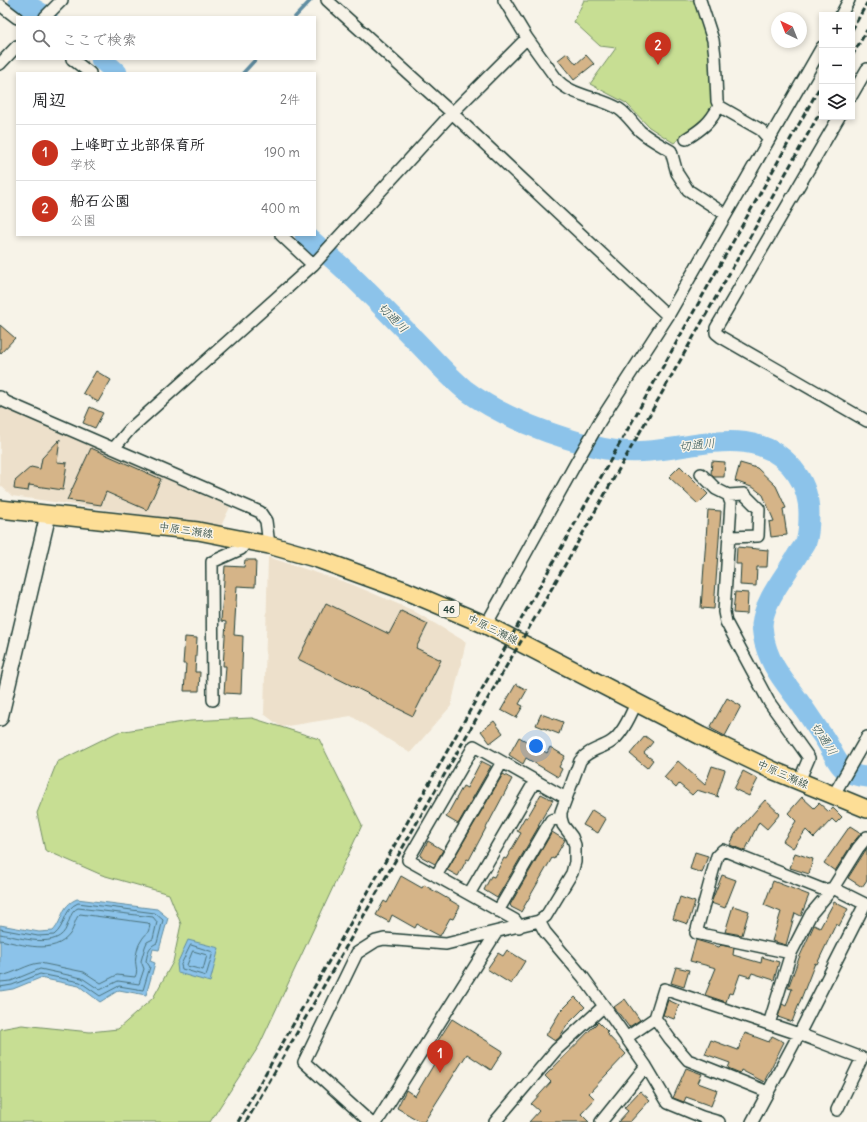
<!DOCTYPE html>
<html lang="ja">
<head>
<meta charset="utf-8">
<style>
  body { margin:0; font-family:Delius,"Klee One",sans-serif; background:#f2f2f2; color:#202124 }
  .controls { position:absolute; right:12px; top:12px; display:grid; overflow:hidden; border-radius:0px; box-shadow:0 2px 6px #0003 }
  .controls button { width:36px; height:36px; display:grid; place-items:center; padding:0; border:0; border-bottom:1px solid #e0e0e0; background:#fff; color:#202124; font:20px sans-serif }
  .compass { position:absolute; left:771px; top:12px; width:36px; height:36px; border-radius:50%; background:#fff; box-shadow:0 2px 6px #0003; rotate:317deg }
  .you { position:absolute; left:536px; top:746px; width:14px; height:14px; margin:-10px; border:3px solid #fff; border-radius:50%; background:#1a73e8; box-shadow:0 0 0 6px #1a73e833 }
  .badge { display:grid; place-items:center; width:26px; height:26px; border-radius:50%; background:#c8321e; color:#fff; font-size:13px; font-weight:700 }
  .pin { position:absolute; translate:-50% -33px; filter:drop-shadow(0 1px 2px #0008) }
  .pin::after { content:''; position:absolute; top:21px; width:14px; height:12px; background:inherit; clip-path:polygon(0 0,100% 0,50% 100%) }
  .list { margin:0; padding:0; list-style:none }
  h2 { display:flex; justify-content:space-between; align-items:center; height:52px; margin:0; padding:0 16px; font-size:17px }
  h2 small { font-size:13px; font-weight:400; color:#757577 }
  .list li { display:grid; grid-template-columns:26px 1fr auto; gap:12px; align-items:center; box-sizing:border-box; height:56px; padding:0 16px; border-top:1px solid #e0e0e0 }
  .list b { display:block; font-size:15px; white-space:nowrap }
  .list p { margin:0; font-size:13px; white-space:nowrap; color:#757577 }
  .list em { font-size:13px; font-style:normal; color:#757577 }
  .icon { flex:none; width:22px; height:22px; fill:none; stroke:currentColor; stroke-width:2; stroke-linecap:round; stroke-linejoin:round }
  .map { position:relative; flex:none; width:867px; height:1122px; overflow:hidden }
  .search { position:absolute; background:#fff; box-shadow:0 2px 6px #0003; left:16px; top:16px; width:300px; height:44px; display:flex; align-items:center; gap:10px; box-sizing:border-box; padding:0 14px; border-radius:0px; color:#757577; font-size:15px }
  .panel { position:absolute; background:#fff; box-shadow:0 2px 6px #0003; left:16px; top:72px; width:300px; height:164px; border-radius:0px }
  .map>svg:first-child { display:block }
  .built { fill:#ede0cb }
  .green { fill:#c7de93; stroke:#738e64 }
  .water { fill:#8cc3ea; stroke:#608da1 }
  .lines { fill:none; stroke-linecap:round; stroke-linejoin:round }
  .shore { stroke:#4b737d; stroke-width:1 }
  .stream { stroke:#608da1; stroke-width:3.5 }
  .river { stroke:#8cc3ea; stroke-width:21 }
  .building { fill:#d5b488; stroke:#1f3d34 }
  .street-casing { stroke:#1f3d34; stroke-width:14 }
  .secondary-casing { stroke:#1f3d34; stroke-width:18 }
  .primary-casing { stroke:#1f3d34; stroke-width:20 }
  .street { stroke:#f7f3e8; stroke-width:11 }
  .secondary { stroke:#f7f3e8; stroke-width:15 }
  .primary { stroke:#fdde96; stroke-width:17 }
  .rail { stroke:#1f3d34; stroke-width:3; stroke-dasharray:6 3; stroke-linecap:butt }
  .labels { text-anchor:middle; stroke-width:3; stroke-linejoin:round; paint-order:stroke }
  .shield { fill:#f7f3e8; stroke:#60746a; stroke-width:1 }
  .shield-label { font-size:10px; font-weight:bold; fill:#1f3d34 }
  .street-label { font-size:11px; fill:#1f3d34; stroke:#f7f3e8 }
  .water-label { font-size:12px; font-style:italic; fill:#355858; stroke:#f7f3e8 }
</style>
</head>
<body>
<div class="map">
<svg width="867" height="1122" viewBox="0 0 867 1122">
  <rect width="100%" height="100%" fill="#f7f3e8"/>
  <filter id="ink" filterUnits="userSpaceOnUse"><feTurbulence type="fractalNoise" baseFrequency=".025" numOctaves="2"/><feDisplacementMap in="SourceGraphic" scale="8" xChannelSelector="R" yChannelSelector="G"/><feConvolveMatrix kernelMatrix="1 2 1 2 8 2 1 2 1" color-interpolation-filters="sRGB"/></filter>
  <g filter="url(#ink)">
    <path class="built" d="M 0,403 L 10,409 L 230,507 L 221,526 L 12,496 L 0,485 Z
      M 268,557 L 351,584 L 412,610 L 466,642 L 451,706 L 410,753 L 351,716 L 281,727 L 264,714 Z"/>
    <path class="green" d="M 584,0 L 696,0 L 711,46 L 715,108 L 674,143 L 649,127 L 626,103 L 590,84 L 616,48 L 600,46 L 574,22 Z
      M 252,718 L 319,739 L 362,825 L 259,1046 L 210,1122 L 0,1122 L 0,1029 L 22,1025 L 90,1032 L 118,1029 L 153,998 L 173,962 L 181,924 L 169,894 L 102,875 L 45,850 L 37,813 L 57,762 L 118,732 L 190,721 Z"/>
    <path class="water" d="M 77,899 L 157,909 L 168,918 L 159,950 L 153,949 L 150,961 L 155,963 L 146,995 L 119,990 L 100,1002 L 79,986 L 40,978 L 13,989 L 0,991 L 0,925 L 39,932 L 53,931 C 64,919 60,906 77,899 Z
      M 188,940 L 219,948 L 210,982 L 178,973 L 177,964 Z"/>
    <g class="lines">
      <path class="shore" d="M 0,929 L 38,936 L 54,935 C 66,926 63,909 78,903 L 155,913 L 163,920 L 157,943 C 148,947 148,952 146,961 L 150,967 L 143,990 L 119,986 L 100,996 L 80,982 L 40,974 L 12,985 L 0,987
        M 0,934 C 19,937 59,951 67,926 C 70,919 71,911 78,908 L 153,917 L 157,922 L 153,939 L 147,942 L 145,947 L 141,961 L 144,969 L 139,984 L 118,981 L 100,990 L 82,978 L 40,969 L 11,981 L 0,982
        M 0,940 C 22,944 54,956 70,934 C 75,927 74,919 80,914 L 148,923 L 150,925 C 148,936 146,932 141,941 C 138,945 137,951 136,956 C 134,964 139,970 135,977 L 117,975 L 101,983 L 84,972 L 40,963 C 27,964 14,974 0,976
        M 191,945 L 213,952 L 206,976 L 182,969 L 181,965 Z
        M 193,951 L 207,955 L 203,970 L 187,966 Z"/>
      <path class="stream" d="M 295,17 L 311,0
        M 243,73 L 256,59"/>
      <path class="river" d="M 19,0 L 47,17
        M 101,59 L 117,73
        M 305,235 C 318,246 331,257 344,269 C 367,290 389,314 411,336 C 428,353 445,373 464,389 C 501,417 548,434 593,446 C 611,451 629,453 649,451 C 700,447 761,422 797,474 C 806,487 809,499 809,514 C 809,523 809,534 806,542 C 804,546 801,550 798,554 C 786,575 764,600 762,625 C 762,626 763,633 763,634 C 767,660 780,676 795,696 C 804,708 813,722 822,735 C 836,754 837,776 867,777"/>
    </g>
    <path class="building" d="M 567,53 L 576,64 L 586,55 L 594,64 L 574,80 L 558,60 Z
      M 0,325 L 15,338 L 0,354 Z
      M 96,371 L 111,380 L 98,402 L 83,393 Z
      M 90,407 L 103,413 L 95,428 L 83,423 Z
      M 60,439 L 57,462 L 67,463 L 63,490 L 29,485 L 28,491 L 14,489 L 15,481 L 31,467 L 40,469 L 42,458 Z
      M 91,448 L 161,479 L 147,510 L 106,492 L 101,505 L 67,500 Z
      M 712,461 L 725,462 L 724,477 L 713,477 L 711,474 Z
      M 740,463 L 757,468 L 776,486 L 786,508 L 783,509 L 787,535 L 771,537 L 769,522 L 774,521 L 763,495 L 754,488 L 735,481 Z
      M 680,466 L 708,494 L 698,504 L 669,477 Z
      M 708,510 L 721,511 L 714,609 L 701,608 Z
      M 737,547 L 768,550 L 767,567 L 757,567 L 756,586 L 740,585 L 741,564 L 736,564 Z
      M 245,560 L 256,560 L 255,587 L 237,586 L 234,635 L 243,636 L 241,694 L 224,693 L 226,666 L 223,666 L 226,622 L 221,621 L 225,566 L 244,567 Z
      M 735,592 L 748,593 L 747,614 L 733,613 Z
      M 326,603 L 389,634 L 401,611 L 428,624 L 416,648 L 441,660 L 413,716 L 298,659 Z
      M 185,637 L 197,638 L 195,672 L 200,672 L 199,691 L 184,691 L 186,664 L 183,664 Z
      M 516,684 L 527,690 L 519,704 L 523,706 L 516,718 L 501,710 Z
      M 727,698 L 741,706 L 725,736 L 710,728 Z
      M 541,714 L 563,722 L 559,734 L 536,725 Z
      M 494,721 L 503,733 L 490,743 L 481,731 Z
      M 645,736 L 653,742 L 644,753 L 653,760 L 647,768 L 630,754 Z
      M 519,737 L 547,753 L 550,747 L 565,756 L 559,767 L 562,769 L 558,777 L 526,758 L 523,764 L 509,755 Z
      M 481,761 L 491,766 L 458,824 L 446,817 L 463,786 L 467,788 Z
      M 678,761 L 705,785 L 712,766 L 725,770 L 717,795 L 719,797 L 697,790 L 692,795 L 679,784 L 676,788 L 664,777 Z
      M 743,771 L 758,779 L 749,796 L 734,789 Z
      M 503,774 L 512,779 L 469,860 L 467,859 L 458,876 L 447,870 Z
      M 541,794 L 553,800 L 538,825 L 539,826 L 497,898 L 484,890 L 491,876 L 494,877 L 504,858 L 506,859 L 521,833 L 517,831 L 525,817 L 527,818 Z
      M 802,797 L 814,808 L 819,803 L 829,812 L 833,808 L 842,817 L 836,823 L 832,819 L 814,838 L 806,830 L 793,848 L 783,841 L 796,821 L 788,813 Z
      M 765,800 L 780,814 L 767,829 L 759,822 L 745,851 L 730,845 L 735,834 Z
      M 592,810 L 606,819 L 598,833 L 583,825 Z
      M 850,826 L 861,833 L 852,844 L 835,871 L 824,863 Z
      M 552,832 L 565,840 L 554,859 L 552,858 L 521,912 L 511,907 L 511,906 L 510,905 Z
      M 428,841 L 443,850 L 435,864 L 420,856 Z
      M 867,848 L 867,880 L 862,887 L 848,878 Z
      M 695,852 L 708,856 L 702,873 L 690,869 Z
      M 795,853 L 813,859 L 809,874 L 790,868 Z
      M 722,875 L 736,880 L 725,908 L 711,903 Z
      M 401,876 L 422,888 L 424,885 L 460,906 L 453,919 L 450,918 L 440,936 L 417,924 L 415,928 L 392,915 L 389,922 L 376,915 L 384,901 L 387,903 Z
      M 773,881 L 809,895 L 801,916 L 795,913 L 786,945 L 772,941 L 781,912 L 764,905 Z
      M 680,897 L 695,902 L 688,924 L 673,919 Z
      M 834,902 L 848,909 L 839,926 L 836,924 L 817,964 L 815,963 L 792,1022 L 778,1017 L 782,1004 L 786,1006 L 792,989 L 788,988 L 799,958 L 814,925 L 820,928 Z
      M 733,906 L 749,911 L 742,935 L 725,932 Z
      M 696,940 L 719,947 L 721,945 L 734,948 L 733,955 L 761,963 L 762,957 L 779,962 L 774,980 L 752,973 L 750,977 L 740,974 L 733,994 L 729,993 L 726,1002 L 705,995 L 716,968 L 690,961 Z
      M 507,950 L 525,961 L 511,984 L 487,969 L 498,953 L 503,956 Z
      M 676,967 L 689,970 L 684,987 L 671,983 Z
      M 575,997 L 585,1007 L 568,1024 L 559,1038 L 555,1041 L 546,1035 L 560,1012 Z
      M 625,999 L 640,1020 L 629,1027 L 614,1007 Z
      M 668,1000 L 679,1005 L 674,1019 L 663,1015 Z
      M 452,1019 L 503,1051 L 491,1070 L 467,1054 L 424,1122 L 421,1122 L 397,1108 L 406,1090 L 415,1096 L 440,1054 L 432,1050 Z
      M 598,1022 L 608,1032 L 606,1033 L 626,1054 L 589,1093 L 595,1099 L 581,1114 L 589,1122 L 529,1122 L 539,1111 L 531,1104 L 551,1082 L 545,1076 Z
      M 745,1033 L 769,1042 L 772,1036 L 784,1042 L 764,1082 L 741,1070 L 740,1073 L 728,1068 L 730,1063 L 705,1054 L 711,1040 L 738,1050 Z
      M 686,1068 L 702,1074 L 698,1083 L 717,1090 L 711,1106 L 686,1097 L 684,1102 L 673,1098 Z
      M 640,1091 L 650,1100 L 630,1122 L 618,1122 L 628,1111 L 624,1108 Z"/>
    <g class="lines">
      <g class="street-casing">
        <path id="street" d="M 327,0 L 452,113 L 668,316
          M 504,0 L 527,38 L 558,81 C 574,97 600,97 619,109 C 627,114 633,124 640,131 C 649,139 661,145 671,151 L 677,173 L 688,190 L 725,214
          M 700,0 L 713,40 L 715,56 L 717,101 L 719,106 L 761,130 L 769,139
          M 0,5 L 17,18
          M 841,15 L 849,0
          M 45,17 L 62,0
          M 72,59 L 90,73
          M 0,64 L 17,46
          M 852,95 L 867,69
          M 839,117 L 716,328 L 716,333 L 721,337 L 867,421
          M 686,139 C 702,129 710,123 719,106
          M 281,235 L 313,265
          M 0,397 L 6,402 L 260,512 L 266,521 L 269,545
          M 114,448 L 131,428 L 313,265 L 452,113 L 527,38
          M 701,474 L 716,489 L 728,495 L 744,494 L 759,509 L 758,536 L 730,537
          M 728,495 L 731,503 L 724,612 L 726,622 L 769,702 L 809,758 L 799,781
          M 486,625 L 577,461 L 600,421 L 668,316 L 822,47
          M 213,700 L 212,562 L 241,549 L 247,541
          M 833,796 L 867,737
          M 436,876 L 502,762
          M 469,894 L 535,781
          M 498,911 L 551,820 L 561,818
          M 539,921 L 545,932 L 583,977 L 604,1006 L 646,1066 L 668,1103 L 702,1117 L 719,1122
          M 519,927 L 515,920 L 408,860 L 474,746 L 566,798
          M 791,953 L 696,933 L 717,856 L 723,850 L 824,890 L 833,888
          M 655,1018 L 670,1039 L 688,1060 L 768,1092
          M 769,1024 L 791,953 L 811,914 L 833,888
          M 626,1038 L 655,1018 L 664,989 L 799,1034 L 862,1058 L 837,1110
          M 370,1122 L 304,1062 L 357,953 L 376,941 L 384,939 L 446,944 L 539,921 L 546,916 L 572,873 L 575,862 L 575,845 L 572,837 L 563,825 L 561,818 L 561,812 L 580,761 C 588,750 600,749 611,742 C 622,735 631,715 636,703
          M 377,1122 L 496,933
          M 495,1122 L 556,1050 L 604,1006
          M 601,1122 L 646,1066
          M 752,1122 L 799,1034 L 865,904 L 833,888 L 858,848 L 867,837"/>
      </g>
      <g class="secondary-casing">
        <path id="secondary" d="M 0,718 L 48,515"/>
      </g>
      <g class="primary-casing">
        <path id="primary" d="M 0,509 L 198,531 L 269,545 L 318,559 L 406,591 L 486,625 L 701,736 L 772,770 L 867,809"/>
      </g>
      <use href="#street" class="street"/>
      <use href="#secondary" class="secondary"/>
      <use href="#primary" class="primary"/>
      <path class="rail" d="M 852,30 L 867,3
        M 852,56 L 867,30
        M 238,1122 L 385,862 L 822,83
        M 246,1122 L 507,665 L 539,611 L 822,109"/>
    </g>
  </g>
  <g class="labels">
    <rect class="shield" x="439" y="601" width="20" height="16" rx="3"/>
    <g class="shield-label">
      <text x="449" y="613">46</text>
    </g>
    <g class="street-label">
      <text transform="translate(186 530) rotate(8)" y="4">中原三瀬線</text>
      <text transform="translate(493 629) rotate(26)" y="4">中原三瀬線</text>
      <text transform="translate(783 774) rotate(24)" y="4">中原三瀬線</text>
    </g>
    <g class="water-label">
      <text transform="translate(393 318) rotate(45)" y="4">切通川</text>
      <text transform="translate(697 445) rotate(-6)" y="4">切通川</text>
      <text transform="translate(824 739) rotate(57)" y="4">切通川</text>
    </g>
  </g>
</svg>
<div class="controls">
<button>+</button>
<button>−</button>
<button><svg class="icon" aria-label="layers" viewBox="0 0 24 24"><path d="M12 4l9 5-9 5-9-5zM3 14l9 5 9-5"/></svg></button>
</div>
<svg class="compass" viewBox="-18 -18 36 36"><path d="M0-13l5 13h-10z" fill="#e53935"/><path d="M0 13l5-13h-10z" fill="#757577"/></svg>
<div class="you"></div>
<div class="pin badge" style="left:440px;top:1073px">1</div>
<div class="pin badge" style="left:658px;top:65px">2</div>
<div class="search"><svg class="icon" aria-label="search" viewBox="0 0 24 24"><circle cx="10" cy="10" r="6"/><path d="M15 15l6 6"/></svg>ここで検索</div>
<section class="panel">
<h2>周辺<small>2件</small></h2>
<ul class="list">
<li><span class="badge">1</span><div><b>上峰町立北部保育所</b><p>学校</p></div><em>190 m</em></li>
<li><span class="badge">2</span><div><b>船石公園</b><p>公園</p></div><em>400 m</em></li>
</ul>
</section>
</div>
</body>
</html>
